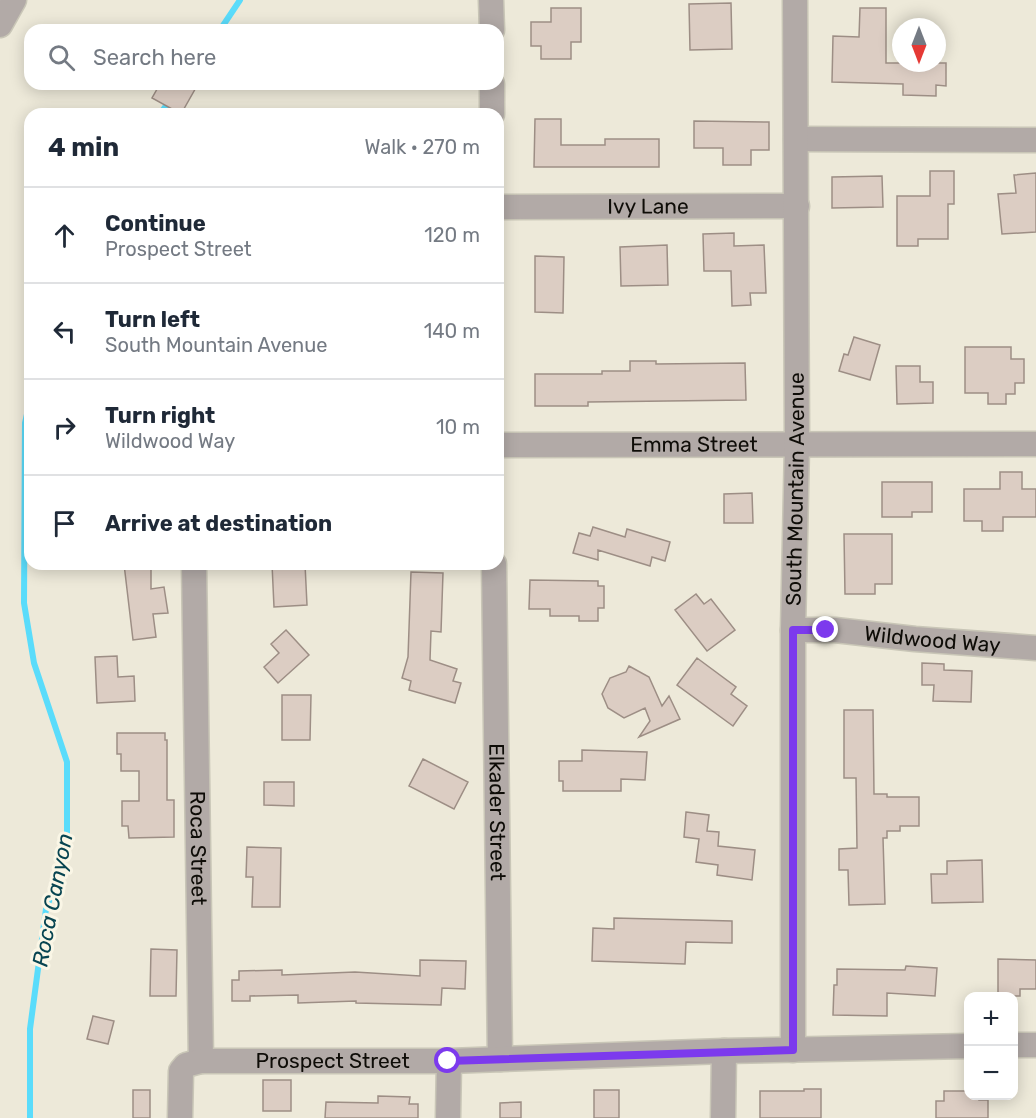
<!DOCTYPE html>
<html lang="en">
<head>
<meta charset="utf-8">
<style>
  body { margin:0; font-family:Rubik,sans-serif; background:#f2f2f3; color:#1f2937 }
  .controls { position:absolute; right:18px; bottom:18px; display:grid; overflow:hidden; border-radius:12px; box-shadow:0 3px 15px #0003 }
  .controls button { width:54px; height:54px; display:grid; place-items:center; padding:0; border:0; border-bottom:2px solid #e0e1e3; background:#fff; color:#1f2937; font:30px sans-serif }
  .compass { position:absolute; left:892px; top:18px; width:54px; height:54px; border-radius:50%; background:#fff; box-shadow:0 3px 15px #0003; rotate:180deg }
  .stop { position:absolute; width:18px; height:18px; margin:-14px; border:4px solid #7c3aed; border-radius:50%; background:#fff }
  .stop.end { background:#7c3aed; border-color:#fff; box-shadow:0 2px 6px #0008 }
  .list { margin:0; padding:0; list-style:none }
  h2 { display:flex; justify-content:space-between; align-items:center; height:78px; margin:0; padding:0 24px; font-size:26px }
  h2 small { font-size:20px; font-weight:400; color:#747a83 }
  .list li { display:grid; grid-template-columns:39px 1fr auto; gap:18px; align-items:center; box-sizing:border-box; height:96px; padding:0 24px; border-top:2px solid #e0e1e3 }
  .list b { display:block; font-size:22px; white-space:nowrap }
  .list p { margin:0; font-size:20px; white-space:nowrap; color:#747a83 }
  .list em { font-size:20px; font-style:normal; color:#747a83 }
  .icon { flex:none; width:33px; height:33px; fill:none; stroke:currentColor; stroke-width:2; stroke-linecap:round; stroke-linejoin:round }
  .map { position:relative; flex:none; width:1036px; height:1118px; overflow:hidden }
  .search { position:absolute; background:#fff; box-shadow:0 3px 15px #0003; left:24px; top:24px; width:480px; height:66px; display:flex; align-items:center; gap:15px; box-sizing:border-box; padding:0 21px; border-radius:18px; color:#747a83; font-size:22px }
  .panel { position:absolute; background:#fff; box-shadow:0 3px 15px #0003; left:24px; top:108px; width:480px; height:462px; border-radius:18px }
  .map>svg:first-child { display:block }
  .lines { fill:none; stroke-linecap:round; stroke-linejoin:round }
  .stream { stroke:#5adcfb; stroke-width:6 }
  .building { fill:#dccdc3; stroke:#9d8e85; stroke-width:1.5 }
  .minor-casing { stroke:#c9c6b7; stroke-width:27 }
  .minor { stroke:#b2aaa7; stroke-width:24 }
  .route { stroke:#7c3aed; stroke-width:8 }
  .labels { text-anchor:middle; stroke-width:6; stroke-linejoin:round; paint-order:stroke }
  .street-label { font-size:21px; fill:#0e0c07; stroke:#faf6e6 }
  .water-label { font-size:22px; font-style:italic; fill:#074451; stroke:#faf6e6 }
</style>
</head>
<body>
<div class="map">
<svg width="1036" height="1118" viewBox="0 0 1036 1118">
  <rect width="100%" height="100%" fill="#ede9d9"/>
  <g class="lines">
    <path class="stream" d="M 220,30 L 240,0
      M 160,114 L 171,99
      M 30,1118 L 30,1029 L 46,909 L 63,866 L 67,837 L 67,762 L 34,663 L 24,603 L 25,423 L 30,401"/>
  </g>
  <path class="building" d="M 731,3 L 732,49 L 690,50 L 689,4 Z
    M 551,8 L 581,8 L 581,42 L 571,42 L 571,59 L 541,59 L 541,46 L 531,46 L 531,22 L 551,22 Z
    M 860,8 L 886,8 L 886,63 L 946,63 L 946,86 L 936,85 L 936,96 L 903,95 L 903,84 L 832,82 L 833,36 L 859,37 Z
    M 160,84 L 198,84 L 181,114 L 152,98 Z
    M 535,119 L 561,119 L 561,145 L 605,145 L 605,139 L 659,139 L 659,167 L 534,167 Z
    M 694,121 L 769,122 L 769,150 L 751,150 L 751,165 L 723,165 L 723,148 L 694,148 Z
    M 930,171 L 954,171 L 954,204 L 948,204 L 948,239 L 918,239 L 918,246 L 897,246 L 897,196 L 930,196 Z
    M 1036,173 L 1036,232 L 1002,234 L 998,194 L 1016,193 L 1014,175 Z
    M 882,176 L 883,207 L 832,208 L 832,177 Z
    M 734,233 L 734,246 L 764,245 L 766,293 L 750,293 L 751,305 L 732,306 L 731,271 L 704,271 L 703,234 Z
    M 667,245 L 668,285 L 621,286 L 620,247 Z
    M 535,256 L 564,257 L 563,313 L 535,312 Z
    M 854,337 L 880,345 L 870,380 L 839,371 L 844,354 L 848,355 Z
    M 965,347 L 1011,347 L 1011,359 L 1024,359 L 1024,383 L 1015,383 L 1015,394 L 1006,394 L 1006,404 L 988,404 L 988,393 L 965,393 Z
    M 630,361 L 656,361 L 656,364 L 745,363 L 746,400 L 588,402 L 588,406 L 535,406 L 535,374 L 602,374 L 602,371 L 630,371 Z
    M 896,366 L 920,366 L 920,382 L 933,382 L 933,403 L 897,404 Z
    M 1000,472 L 1022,472 L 1022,489 L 1036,489 L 1036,517 L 1003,517 L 1003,531 L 982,531 L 982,521 L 964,521 L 964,489 L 1000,489 Z
    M 882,482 L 932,482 L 932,512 L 912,512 L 912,517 L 882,517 Z
    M 752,493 L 753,523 L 724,523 L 724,494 Z
    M 593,527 L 625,537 L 627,529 L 670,542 L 665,561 L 652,557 L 650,566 L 598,550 L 598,560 L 573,553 L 579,533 L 590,536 Z
    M 844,534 L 892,534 L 892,584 L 875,584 L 875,594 L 845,594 Z
    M 124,564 L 151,564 L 151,589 L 164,587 L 168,613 L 153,614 L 156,637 L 133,640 Z
    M 272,564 L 305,564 L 307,605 L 274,607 Z
    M 411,572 L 443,573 L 441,632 L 431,631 L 430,660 L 457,669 L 453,681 L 461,683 L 455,703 L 409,690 L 411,681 L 402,678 L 408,657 Z
    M 530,580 L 598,581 L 598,586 L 604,586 L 604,608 L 598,608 L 598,621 L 579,621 L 579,616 L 550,616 L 550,609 L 529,609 Z
    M 696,594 L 704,604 L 711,599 L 735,630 L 707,651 L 675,610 Z
    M 286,630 L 309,655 L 278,683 L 264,667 L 279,653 L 271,644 Z
    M 117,656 L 118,677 L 134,676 L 135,701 L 97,703 L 95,657 Z
    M 697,658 L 736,687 L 731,694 L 747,706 L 733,726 L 677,685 Z
    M 922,663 L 944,664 L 944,670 L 972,671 L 971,702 L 933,701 L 934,685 L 922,685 Z
    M 629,666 L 649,677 L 662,706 L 669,696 L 680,719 L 639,737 L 650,721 L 645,708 L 624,718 L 608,708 L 602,694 L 610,678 L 626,672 Z
    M 282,695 L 311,695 L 310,740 L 282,740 Z
    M 844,710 L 873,710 L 874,794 L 887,794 L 887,797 L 919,797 L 919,826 L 900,826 L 900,831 L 887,831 L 887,838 L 883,838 L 885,904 L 849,905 L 848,870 L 839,870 L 839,849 L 857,848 L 856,778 L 844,778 Z
    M 117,733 L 165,733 L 165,740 L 167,740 L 167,800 L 174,800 L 174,837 L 129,838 L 128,826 L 122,826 L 122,801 L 139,801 L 139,771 L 121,771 L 121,754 L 117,754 Z
    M 582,750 L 647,752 L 645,780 L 621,779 L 621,791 L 563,791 L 563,781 L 559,781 L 559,761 L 582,761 Z
    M 423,759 L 468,782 L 454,809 L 409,786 Z
    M 264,782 L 294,782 L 294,806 L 264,805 Z
    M 686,812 L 709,815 L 707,831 L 719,832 L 718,846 L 755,850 L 752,880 L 717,875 L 718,865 L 696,862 L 699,839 L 684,837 Z
    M 247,847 L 281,848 L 280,907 L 252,907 L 253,877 L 246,877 Z
    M 982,860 L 983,902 L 932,903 L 931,874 L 947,874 L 947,861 Z
    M 614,918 L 732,921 L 732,943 L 686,942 L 685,964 L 592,961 L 593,928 L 614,929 Z
    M 151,949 L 177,950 L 176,996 L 150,996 Z
    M 998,959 L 1036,960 L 1036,989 L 1020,989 L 1020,996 L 998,996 Z
    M 420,960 L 466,961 L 465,989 L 442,988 L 441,1005 L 356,1003 L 356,1001 L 298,1003 L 298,995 L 250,996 L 250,1001 L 232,1001 L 232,980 L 239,980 L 239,971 L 282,970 L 282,975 L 355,972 L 420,976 Z
    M 906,966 L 937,968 L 935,996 L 887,993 L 887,1016 L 833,1015 L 834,985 L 837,985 L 837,969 L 905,970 Z
    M 93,1016 L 114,1021 L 108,1044 L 87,1039 Z
    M 263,1080 L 291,1080 L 291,1111 L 263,1111 Z
    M 804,1089 L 821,1089 L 821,1118 L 760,1118 L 760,1091 L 804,1091 Z
    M 133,1090 L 150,1090 L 150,1118 L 133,1118 Z
    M 594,1090 L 619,1090 L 619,1118 L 594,1118 Z
    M 944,1091 L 969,1091 L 969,1095 L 979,1095 L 979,1100 L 988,1100 L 988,1118 L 936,1118 L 936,1101 L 944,1101 Z
    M 378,1096 L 410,1097 L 409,1104 L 418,1104 L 418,1118 L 325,1118 L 326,1102 L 378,1103 Z
    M 521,1102 L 521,1118 L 500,1118 L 500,1103 Z"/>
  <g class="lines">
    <g class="minor-casing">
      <g id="minor">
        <path d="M 491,0 L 492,30"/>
        <path d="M 0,25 L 14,0"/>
        <path d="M 492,84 L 492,114"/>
        <path d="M 796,139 L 1036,140"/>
        <path id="s1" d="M 498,207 L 797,206"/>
        <path id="s2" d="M 498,445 L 1036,444"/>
        <path id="s3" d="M 194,564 L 201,1061"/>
        <path id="s4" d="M 494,564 L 500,1059"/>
        <path id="s5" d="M 793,630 L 835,630 L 915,639 L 1036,648"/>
        <path d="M 1014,1045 L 1036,1045"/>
        <path id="s6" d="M 793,1050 L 793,630 L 797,445 L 795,0"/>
        <path id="s7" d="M 180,1118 L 181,1071 L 186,1065 L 201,1061 L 449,1061 L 724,1051 L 968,1046"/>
        <path d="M 448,1118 L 449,1061"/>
        <path d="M 723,1118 L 724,1051"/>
      </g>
    </g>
    <use href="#minor" class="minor"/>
  </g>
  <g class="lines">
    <path class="route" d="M 448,1061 L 793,1050 L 793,630 L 826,630"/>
  </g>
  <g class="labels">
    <g class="street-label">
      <text dy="7" stroke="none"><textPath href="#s1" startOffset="150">Ivy Lane</textPath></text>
      <text dy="7" stroke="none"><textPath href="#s2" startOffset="196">Emma Street</textPath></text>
      <text dy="7" stroke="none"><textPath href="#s6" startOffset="561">South Mountain Avenue</textPath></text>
      <text dy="7" stroke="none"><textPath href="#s5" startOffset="140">Wildwood Way</textPath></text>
      <text dy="7" stroke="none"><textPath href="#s4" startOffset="248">Elkader Street</textPath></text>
      <text dy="7" stroke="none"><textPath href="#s3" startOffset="284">Roca Street</textPath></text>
      <text dy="7" stroke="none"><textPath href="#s7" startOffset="202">Prospect Street</textPath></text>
    </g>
    <g class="water-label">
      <text transform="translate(52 900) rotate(-79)" y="8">Roca Canyon</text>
    </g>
  </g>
</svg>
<div class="controls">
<button>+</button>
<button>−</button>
</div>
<svg class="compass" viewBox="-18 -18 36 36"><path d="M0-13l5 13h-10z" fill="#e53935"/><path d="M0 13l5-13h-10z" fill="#747a83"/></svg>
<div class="stop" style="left:448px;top:1061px"></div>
<div class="stop end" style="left:826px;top:630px"></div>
<div class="search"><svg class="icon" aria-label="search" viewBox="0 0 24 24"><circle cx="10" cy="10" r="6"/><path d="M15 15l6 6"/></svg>Search here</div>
<section class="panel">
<h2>4 min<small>Walk · 270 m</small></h2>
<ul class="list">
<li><svg class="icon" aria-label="ahead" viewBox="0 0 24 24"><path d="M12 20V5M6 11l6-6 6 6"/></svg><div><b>Continue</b><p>Prospect Street</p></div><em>120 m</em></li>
<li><svg class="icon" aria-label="left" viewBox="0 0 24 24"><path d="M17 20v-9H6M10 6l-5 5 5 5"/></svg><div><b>Turn left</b><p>South Mountain Avenue</p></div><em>140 m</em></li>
<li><svg class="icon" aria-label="right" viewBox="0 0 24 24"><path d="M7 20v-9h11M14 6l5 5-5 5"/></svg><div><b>Turn right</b><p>Wildwood Way</p></div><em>10 m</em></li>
<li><svg class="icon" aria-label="arrive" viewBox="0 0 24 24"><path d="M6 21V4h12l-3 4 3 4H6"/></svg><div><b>Arrive at destination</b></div></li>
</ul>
</section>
</div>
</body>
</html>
